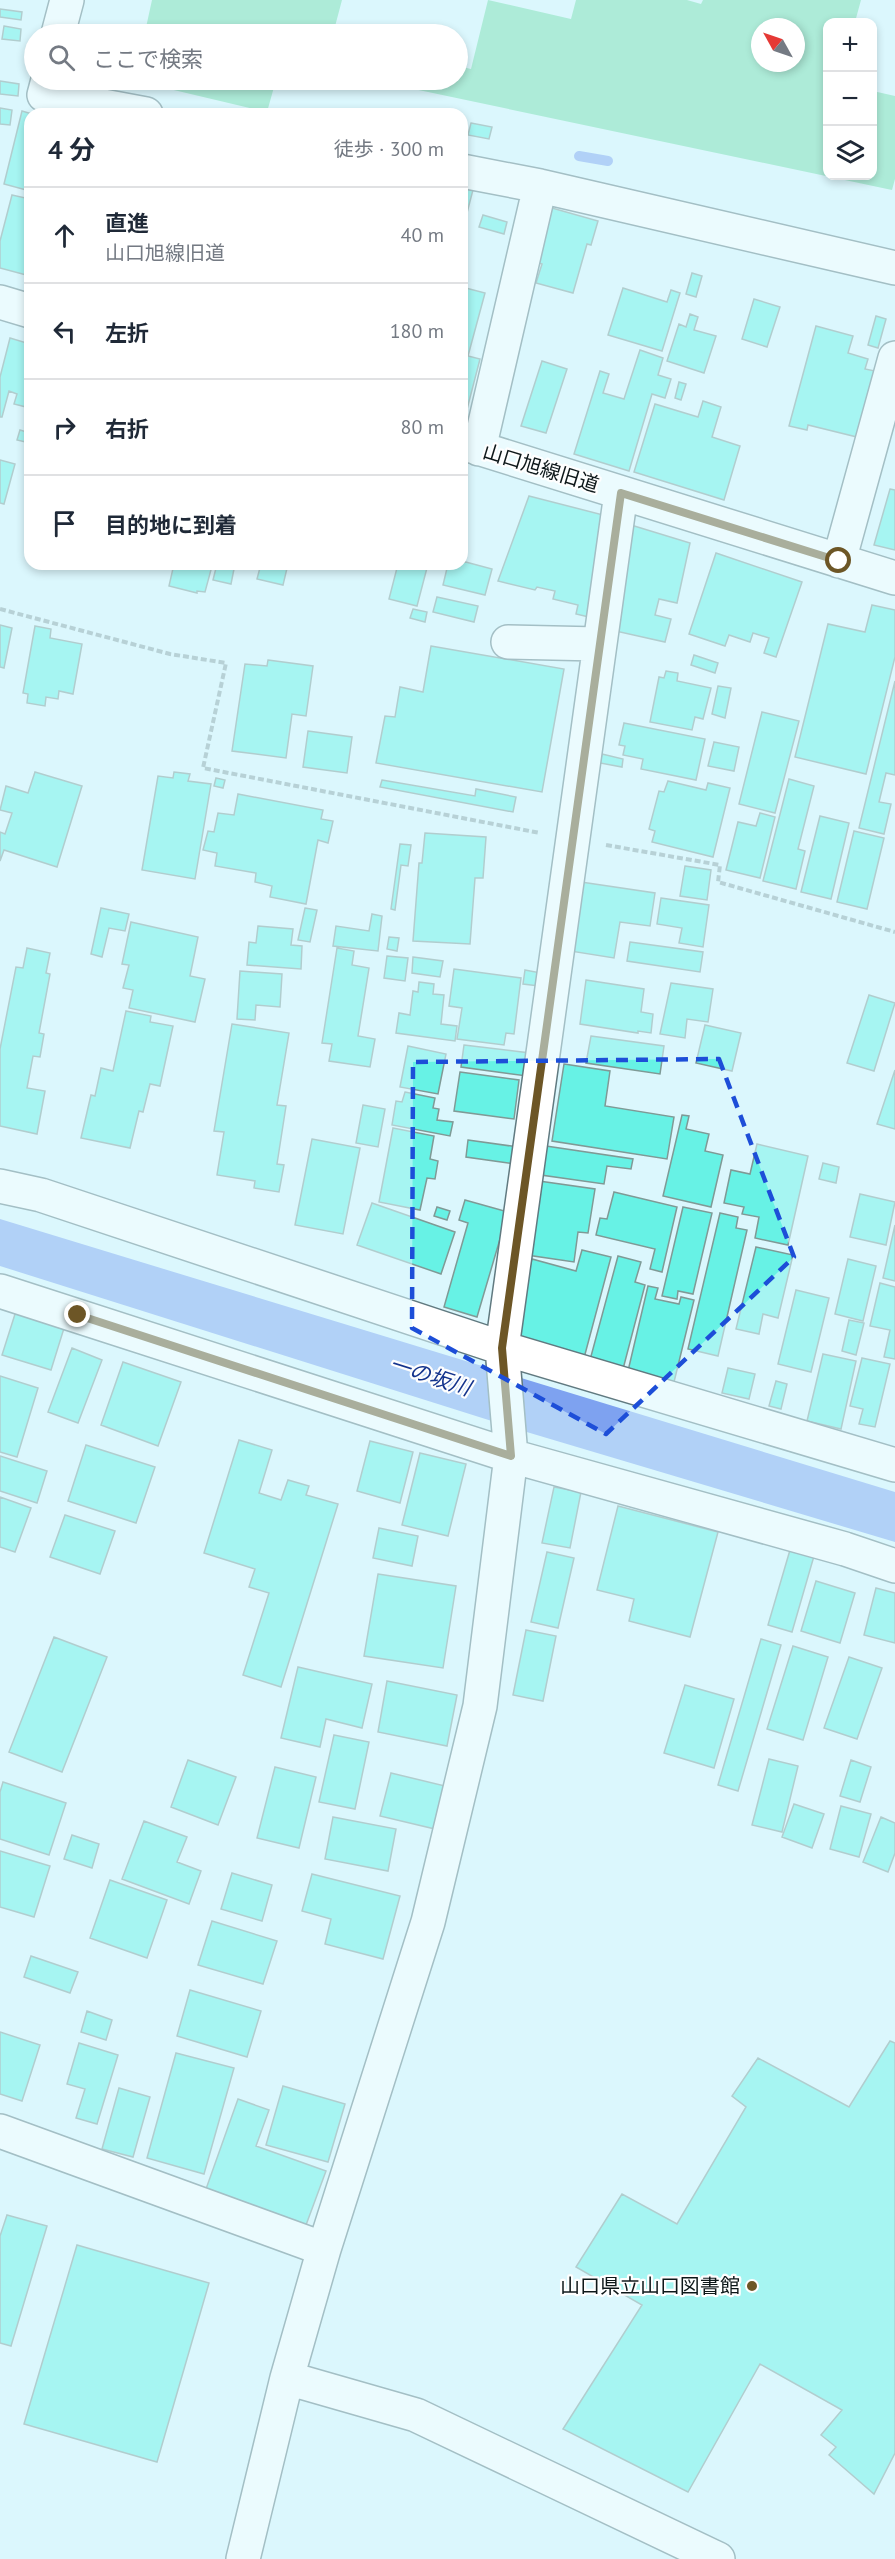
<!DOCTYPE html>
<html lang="ja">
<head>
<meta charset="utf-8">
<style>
  body { margin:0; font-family:"PT Sans","Noto Sans JP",sans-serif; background:#f6f6f7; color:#1f2937 }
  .controls { position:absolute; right:18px; top:18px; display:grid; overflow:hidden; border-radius:12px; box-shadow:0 3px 9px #0003 }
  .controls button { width:54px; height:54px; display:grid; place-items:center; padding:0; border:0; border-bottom:2px solid #e0e1e3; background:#fff; color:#1f2937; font:30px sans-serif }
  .compass { position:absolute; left:751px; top:18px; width:54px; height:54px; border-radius:50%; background:#fff; box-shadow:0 3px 9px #0003; rotate:310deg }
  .stop { position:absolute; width:18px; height:18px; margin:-14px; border:4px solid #6d5626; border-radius:50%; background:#fff }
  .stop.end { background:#6d5626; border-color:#fff; box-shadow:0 2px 6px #0008 }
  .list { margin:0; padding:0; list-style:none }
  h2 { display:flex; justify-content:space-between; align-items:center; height:78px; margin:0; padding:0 24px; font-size:26px }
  h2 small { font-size:20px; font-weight:400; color:#747a83 }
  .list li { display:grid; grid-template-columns:39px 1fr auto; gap:18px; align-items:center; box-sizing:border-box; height:96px; padding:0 24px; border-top:2px solid #e0e1e3 }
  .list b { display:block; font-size:22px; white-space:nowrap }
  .list p { margin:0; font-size:20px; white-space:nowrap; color:#747a83 }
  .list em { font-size:20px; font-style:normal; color:#747a83 }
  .icon { flex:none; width:33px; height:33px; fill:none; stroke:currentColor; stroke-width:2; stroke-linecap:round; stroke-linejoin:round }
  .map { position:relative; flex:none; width:895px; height:2559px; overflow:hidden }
  .search { position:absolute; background:#fff; box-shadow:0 3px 9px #0003; left:24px; top:24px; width:444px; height:66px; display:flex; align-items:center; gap:15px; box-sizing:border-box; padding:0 21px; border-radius:33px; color:#747a83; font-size:22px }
  .panel { position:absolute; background:#fff; box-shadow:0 3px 9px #0003; left:24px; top:108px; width:444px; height:462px; border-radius:18px }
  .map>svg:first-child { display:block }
  .green { fill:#77dcaa; fill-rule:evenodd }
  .water { fill:#7ea2f0 }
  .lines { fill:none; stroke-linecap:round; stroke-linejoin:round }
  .stream { stroke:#7ea2f0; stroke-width:10 }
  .building { fill:#67f2e5; stroke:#7f9a96; stroke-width:1.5 }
  .minor-casing { stroke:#617a80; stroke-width:36 }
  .path { stroke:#8da3a7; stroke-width:4; stroke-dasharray:6 3; stroke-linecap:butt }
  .minor { stroke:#fff; stroke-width:33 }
  .route { stroke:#6d5626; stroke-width:8 }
  .marked { fill:none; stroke:#1d4ed8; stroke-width:4.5; stroke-dasharray:12 8; stroke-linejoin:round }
  .poi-dot { fill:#6d5626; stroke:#fefefe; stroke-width:2 }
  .labels { text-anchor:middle; stroke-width:4.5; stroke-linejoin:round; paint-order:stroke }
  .street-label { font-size:20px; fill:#0d1719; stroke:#fefefe }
  .poi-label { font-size:20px; fill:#0d1719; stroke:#fefefe; text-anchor:end }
  .water-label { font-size:21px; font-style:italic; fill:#14348d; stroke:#fefefe }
</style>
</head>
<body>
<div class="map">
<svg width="895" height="2559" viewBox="0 0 895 2559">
  <rect width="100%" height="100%" fill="#dbf7fd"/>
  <path class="green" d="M 152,0 L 342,0 L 333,34 L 159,34 L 145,32 Z
    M 488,0 L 571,19 L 576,0 L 687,0 L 701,4 L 703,0 L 861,0 L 855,22 L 828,22 L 828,176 L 872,176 L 873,91 L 895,96 L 895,179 L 892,190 L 371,80 L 458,80 L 458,66 L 471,69 ZM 760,27 L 796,27 L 796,63 L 760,63 Z
    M 161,80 L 186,80 L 223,88 L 228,80 L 276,80 L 267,112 L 161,87 Z"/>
  <path class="water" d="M 0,1219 L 895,1492 L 895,1542 L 520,1430 L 0,1266 Z"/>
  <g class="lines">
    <path class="stream" d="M 579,156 L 608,161"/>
  </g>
  <path class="building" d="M 0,9 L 22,12 L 21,20 L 0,17 Z
    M 4,26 L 21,29 L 20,41 L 2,39 Z
    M 0,81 L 19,84 L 18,96 L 0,94 Z
    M 0,108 L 12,110 L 10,125 L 0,124 Z
    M 22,111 L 32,114 L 30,114 L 30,191 L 4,184 Z
    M 471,123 L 492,127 L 489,139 L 468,135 Z
    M 462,183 L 474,186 L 462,232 Z
    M 12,195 L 30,199 L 30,276 L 0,268 L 0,241 Z
    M 552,208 L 598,221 L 591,245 L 587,244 L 573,293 L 536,283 L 542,264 L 536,262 Z
    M 483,215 L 507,222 L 504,234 L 479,227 Z
    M 692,273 L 702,276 L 696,297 L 686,294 Z
    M 462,287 L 485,293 L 468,356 L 480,359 L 465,417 L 462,416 Z
    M 623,288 L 667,302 L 671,290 L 680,293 L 662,351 L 608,335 Z
    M 754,299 L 780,307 L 767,347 L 742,339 Z
    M 690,314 L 698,317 L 694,330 L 716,336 L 704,373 L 667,361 L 679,324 L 686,327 Z
    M 876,316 L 886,319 L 878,348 L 868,345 Z
    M 816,326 L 853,336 L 848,353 L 868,359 L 865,369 L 875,371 L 857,437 L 808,425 L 807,430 L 789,426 Z
    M 10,338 L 30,344 L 30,408 L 14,404 L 17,394 L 9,391 L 2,417 L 0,417 L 0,377 Z
    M 640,350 L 663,358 L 658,375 L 671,379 L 665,398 L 652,394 L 629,471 L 574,454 L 600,371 L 609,374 L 603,393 L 624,399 Z
    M 542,361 L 567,369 L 546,433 L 521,426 Z
    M 679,382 L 686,384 L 681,400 L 675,398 Z
    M 703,401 L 721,407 L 712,437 L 740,446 L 724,500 L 634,472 L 655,404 L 698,417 Z
    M 20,430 L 30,433 L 30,443 L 17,440 Z
    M 0,460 L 15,464 L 4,504 L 0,503 Z
    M 890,489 L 895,490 L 895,550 L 874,545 Z
    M 529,496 L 607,516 L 589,617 L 576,614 L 578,605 L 553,599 L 555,591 L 537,587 L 535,590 L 498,581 Z
    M 631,525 L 690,543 L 677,603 L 659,599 L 655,615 L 671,619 L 665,642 L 611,630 Z
    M 716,553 L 802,582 L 776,657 L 764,653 L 769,638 L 753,633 L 750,642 L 729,635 L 725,646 L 689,634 Z
    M 462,561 L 492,569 L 485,595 L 443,585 L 448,564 L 462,564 Z
    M 174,564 L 212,566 L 205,592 L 197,591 L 197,593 L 169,586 Z
    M 217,564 L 235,564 L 231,584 L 213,580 Z
    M 261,564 L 288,564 L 283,585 L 257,579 Z
    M 398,564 L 428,564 L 417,606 L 389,599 Z
    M 437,597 L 478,606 L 474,622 L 433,612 Z
    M 872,605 L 895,610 L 895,657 L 866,774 L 795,757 L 828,624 L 865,632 Z
    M 413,609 L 427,612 L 425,622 L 410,618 Z
    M 0,625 L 12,628 L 4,668 L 0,667 Z
    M 35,626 L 51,629 L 50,638 L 82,644 L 73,694 L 59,691 L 58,699 L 46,697 L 45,706 L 27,703 L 28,694 L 23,693 Z
    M 431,646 L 564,669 L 542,792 L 376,763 L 385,716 L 395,717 L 400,687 L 423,692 Z
    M 694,655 L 718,663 L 715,673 L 691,665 Z
    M 268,660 L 313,666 L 306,716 L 292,714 L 286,758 L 232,751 L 245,664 L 267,666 Z
    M 666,671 L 678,673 L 677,681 L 711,688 L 703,719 L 695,717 L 692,730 L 650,722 L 659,677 L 664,678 Z
    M 895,681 L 895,775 L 886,773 L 879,802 L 891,804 L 884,834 L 859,828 Z
    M 718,686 L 731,688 L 725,718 L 712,714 Z
    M 762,712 L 799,721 L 775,813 L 739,804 Z
    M 624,723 L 705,739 L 696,780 L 641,769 L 643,759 L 623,755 L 625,746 L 619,745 Z
    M 308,731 L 352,737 L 347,773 L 303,767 Z
    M 714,742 L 739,747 L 734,771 L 708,766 Z
    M 602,754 L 623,759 L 622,767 L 600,763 Z
    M 35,772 L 82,786 L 57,867 L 4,850 L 0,861 L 0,832 L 5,834 L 12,813 L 0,810 L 6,786 L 28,793 Z
    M 174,772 L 190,774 L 188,781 L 211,784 L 195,879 L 142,870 L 158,776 L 173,778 Z
    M 216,778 L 225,780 L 223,788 L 214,786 Z
    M 789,779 L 814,786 L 798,849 L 805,851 L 796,889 L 763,881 Z
    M 382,780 L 475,796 L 476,789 L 516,797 L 513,812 L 380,787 Z
    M 668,781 L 706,790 L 708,783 L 730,788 L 713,857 L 652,842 L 655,831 L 649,829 L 659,791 L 664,792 Z
    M 238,794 L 323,810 L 321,819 L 333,821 L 328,843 L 318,840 L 306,904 L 270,897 L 272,886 L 255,882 L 256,873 L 215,866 L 217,853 L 203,850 L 208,831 L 214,832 L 218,813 L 234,815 Z
    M 760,813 L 775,817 L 760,878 L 726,870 L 738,822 L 756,826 Z
    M 820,816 L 849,823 L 831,899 L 801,892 Z
    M 854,831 L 884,838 L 867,909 L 837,902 Z
    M 425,833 L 486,837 L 483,878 L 475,878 L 470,944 L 413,941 L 419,863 L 422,863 Z
    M 400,844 L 411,845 L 408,866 L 401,865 L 395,910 L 391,909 Z
    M 685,866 L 711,870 L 707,900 L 680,896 Z
    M 581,882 L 655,893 L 650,926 L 620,922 L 614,958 L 570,951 Z
    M 661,898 L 709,905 L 703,947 L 679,943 L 682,928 L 657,924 Z
    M 101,908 L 129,914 L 125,931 L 109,928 L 102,957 L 91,954 Z
    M 305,908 L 317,910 L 310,942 L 298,940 Z
    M 372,914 L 382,916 L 378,951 L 333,946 L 336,926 L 369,931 Z
    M 131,922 L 198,937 L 190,976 L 205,979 L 195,1022 L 129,1008 L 133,990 L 123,988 L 129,965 L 122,964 Z
    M 258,926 L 293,929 L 291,945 L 302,946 L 301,969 L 247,965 L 249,942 L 256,943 Z
    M 389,937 L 399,938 L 397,951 L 387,949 Z
    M 630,942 L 703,952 L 700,972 L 627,961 Z
    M 27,948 L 50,953 L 46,973 L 50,974 L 39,1033 L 44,1034 L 40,1057 L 33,1056 L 27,1088 L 45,1091 L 37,1134 L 0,1126 L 0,1049 L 16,967 L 23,968 Z
    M 337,948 L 354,951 L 352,965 L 369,968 L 358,1036 L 375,1039 L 370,1067 L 329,1061 L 332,1044 L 322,1043 Z
    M 387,956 L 408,958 L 405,981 L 384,978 Z
    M 413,957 L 443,961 L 440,977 L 412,973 Z
    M 454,969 L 521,978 L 514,1034 L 506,1033 L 504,1045 L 457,1039 L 462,1008 L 449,1006 Z
    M 525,970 L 541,973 L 539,986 L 523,984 Z
    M 240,971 L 282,974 L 280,1007 L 256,1005 L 255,1020 L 237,1019 Z
    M 586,980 L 644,989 L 641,1012 L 653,1014 L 651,1033 L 638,1031 L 638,1033 L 580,1024 Z
    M 419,982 L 434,984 L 433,994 L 444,995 L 441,1024 L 457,1026 L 455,1041 L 396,1033 L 399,1013 L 410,1015 L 413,991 L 418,992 Z
    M 671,983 L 713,989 L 708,1022 L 687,1019 L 685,1038 L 660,1034 Z
    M 869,995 L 895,1003 L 874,1071 L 847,1063 Z
    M 126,1011 L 151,1016 L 150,1022 L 173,1026 L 160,1086 L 150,1084 L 143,1112 L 139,1111 L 130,1148 L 81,1138 L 91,1095 L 95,1096 L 101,1068 L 113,1071 Z
    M 232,1024 L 289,1033 L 277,1105 L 286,1106 L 277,1164 L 284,1165 L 279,1192 L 254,1188 L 255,1181 L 217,1175 L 224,1132 L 214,1131 Z
    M 705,1025 L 741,1033 L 732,1071 L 696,1063 Z
    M 591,1036 L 664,1046 L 660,1074 L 586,1063 Z
    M 464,1045 L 530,1053 L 527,1076 L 461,1067 Z
    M 408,1046 L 446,1054 L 438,1094 L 400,1087 Z
    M 564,1064 L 610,1071 L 605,1106 L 674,1117 L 667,1159 L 552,1141 Z
    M 895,1070 L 895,1129 L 877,1124 Z
    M 460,1072 L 519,1080 L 514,1119 L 454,1111 Z
    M 405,1092 L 435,1098 L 433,1108 L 439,1109 L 437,1120 L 453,1122 L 450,1136 L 392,1125 L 396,1101 L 402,1102 Z
    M 363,1105 L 385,1109 L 378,1147 L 356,1143 Z
    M 682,1115 L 689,1116 L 686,1129 L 709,1134 L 705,1151 L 723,1155 L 711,1207 L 663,1196 Z
    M 393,1128 L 434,1136 L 430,1159 L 438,1161 L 435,1179 L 427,1178 L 420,1210 L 379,1202 Z
    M 312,1139 L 360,1148 L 343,1234 L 295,1225 Z
    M 468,1140 L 518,1147 L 515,1164 L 466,1157 Z
    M 757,1144 L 808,1156 L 788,1245 L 755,1238 L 759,1217 L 742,1214 L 744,1207 L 724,1203 L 731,1170 L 750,1174 Z
    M 546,1146 L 633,1159 L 631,1169 L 607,1166 L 604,1184 L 541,1175 Z
    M 823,1163 L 839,1167 L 836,1183 L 819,1179 Z
    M 539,1181 L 595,1189 L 588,1233 L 578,1232 L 574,1262 L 527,1255 Z
    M 614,1192 L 677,1207 L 662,1272 L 650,1269 L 655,1249 L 596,1235 L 600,1218 L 607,1219 Z
    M 860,1194 L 895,1202 L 886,1245 L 850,1237 Z
    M 465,1200 L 508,1212 L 477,1317 L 444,1307 L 468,1223 L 459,1220 Z
    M 372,1203 L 455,1232 L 441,1274 L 357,1245 Z
    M 437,1207 L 450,1211 L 447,1220 L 434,1216 Z
    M 683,1207 L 712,1213 L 693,1294 L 678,1291 L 677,1299 L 662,1296 Z
    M 720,1213 L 738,1217 L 736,1228 L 747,1230 L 718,1356 L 688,1349 Z
    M 895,1225 L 895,1281 L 883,1278 Z
    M 756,1247 L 793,1255 L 778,1318 L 763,1314 L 759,1334 L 736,1329 Z
    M 582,1250 L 611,1257 L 584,1358 L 511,1338 L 532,1259 L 576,1271 Z
    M 618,1256 L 641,1262 L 635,1282 L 645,1285 L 623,1369 L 590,1360 Z
    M 848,1259 L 876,1266 L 863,1321 L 835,1314 Z
    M 880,1283 L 895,1287 L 895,1359 L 884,1357 L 890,1330 L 870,1326 Z
    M 648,1286 L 658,1288 L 655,1299 L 679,1304 L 681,1297 L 694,1300 L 674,1382 L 628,1371 Z
    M 796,1290 L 829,1298 L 811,1372 L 778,1364 Z
    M 16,1311 L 65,1325 L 51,1370 L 2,1355 Z
    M 849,1320 L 864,1323 L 856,1355 L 842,1351 Z
    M 72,1348 L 102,1360 L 78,1423 L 48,1412 Z
    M 823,1354 L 856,1361 L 841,1429 L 807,1421 Z
    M 862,1358 L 890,1364 L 875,1427 L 859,1424 L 863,1409 L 850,1406 Z
    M 123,1362 L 181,1382 L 158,1446 L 101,1425 Z
    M 728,1368 L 755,1374 L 749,1399 L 722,1393 Z
    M 0,1376 L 38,1388 L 17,1457 L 0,1452 Z
    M 776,1381 L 787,1384 L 781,1409 L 769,1406 Z
    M 239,1440 L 272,1450 L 259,1493 L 281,1500 L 288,1480 L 309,1486 L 306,1495 L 338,1504 L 281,1687 L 243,1675 L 269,1593 L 249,1587 L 255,1569 L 204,1553 Z
    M 370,1441 L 413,1452 L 400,1503 L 357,1491 Z
    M 86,1445 L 155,1467 L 136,1523 L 68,1501 Z
    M 420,1453 L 466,1464 L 448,1536 L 402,1525 Z
    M 0,1456 L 47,1471 L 37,1503 L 0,1491 Z
    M 554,1487 L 581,1492 L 570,1548 L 542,1543 Z
    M 0,1497 L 31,1508 L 15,1552 L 0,1547 Z
    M 618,1506 L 718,1532 L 690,1637 L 629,1621 L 634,1599 L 597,1590 Z
    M 65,1515 L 115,1531 L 100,1574 L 50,1557 Z
    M 379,1528 L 418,1536 L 412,1566 L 373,1558 Z
    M 790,1550 L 814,1556 L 792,1632 L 768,1625 Z
    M 547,1552 L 574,1558 L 558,1628 L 531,1622 Z
    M 378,1574 L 456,1586 L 443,1668 L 364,1656 Z
    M 816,1581 L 855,1593 L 840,1643 L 801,1631 Z
    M 876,1588 L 895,1593 L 895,1643 L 864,1635 Z
    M 526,1630 L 556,1636 L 543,1701 L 513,1695 Z
    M 54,1637 L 107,1657 L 62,1772 L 9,1752 Z
    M 761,1639 L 781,1645 L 738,1791 L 718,1785 Z
    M 793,1646 L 828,1657 L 803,1740 L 767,1729 Z
    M 849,1657 L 882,1668 L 857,1739 L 824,1728 Z
    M 298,1667 L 372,1684 L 362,1728 L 326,1719 L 320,1747 L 281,1738 Z
    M 387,1681 L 457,1695 L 447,1746 L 378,1732 Z
    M 685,1685 L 734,1699 L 714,1768 L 664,1753 Z
    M 334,1735 L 369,1742 L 355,1809 L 319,1802 Z
    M 769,1759 L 798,1766 L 782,1832 L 752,1825 Z
    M 188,1760 L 236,1777 L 218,1825 L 171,1807 Z
    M 851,1760 L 871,1767 L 860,1802 L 840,1796 Z
    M 275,1767 L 316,1777 L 299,1848 L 257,1838 Z
    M 391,1773 L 445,1786 L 435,1829 L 380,1816 Z
    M 3,1782 L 66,1803 L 49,1855 L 0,1839 L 0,1792 Z
    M 794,1804 L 824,1814 L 812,1848 L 782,1837 Z
    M 841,1806 L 871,1814 L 859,1857 L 830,1849 Z
    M 333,1817 L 396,1829 L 388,1871 L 325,1859 Z
    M 881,1817 L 895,1823 L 895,1853 L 888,1872 L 863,1862 Z
    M 144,1821 L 187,1837 L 177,1862 L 201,1871 L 189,1904 L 122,1879 Z
    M 72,1835 L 99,1844 L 92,1868 L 64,1859 Z
    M 0,1851 L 50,1866 L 34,1917 L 0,1907 Z
    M 232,1873 L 272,1885 L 262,1921 L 221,1909 Z
    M 312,1874 L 400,1896 L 383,1959 L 325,1944 L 331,1919 L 302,1911 Z
    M 110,1880 L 167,1900 L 147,1958 L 90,1938 Z
    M 212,1921 L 277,1941 L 263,1984 L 198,1965 Z
    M 31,1956 L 78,1972 L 70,1993 L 24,1977 Z
    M 190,1990 L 261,2011 L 247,2057 L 177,2036 Z
    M 87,2011 L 112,2020 L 106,2040 L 81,2032 Z
    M 0,2032 L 40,2045 L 22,2101 L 0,2094 Z
    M 890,2041 L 895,2043 L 895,2453 L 874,2494 L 829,2455 L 836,2447 L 821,2435 L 842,2410 L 760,2364 L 688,2492 L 563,2429 L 642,2305 L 576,2267 L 622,2194 L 677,2224 L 746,2107 L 732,2096 L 758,2058 L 849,2107 Z
    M 79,2043 L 118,2055 L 97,2124 L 76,2118 L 85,2089 L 67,2084 Z
    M 176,2053 L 234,2068 L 204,2174 L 147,2158 Z
    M 283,2086 L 345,2104 L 328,2162 L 266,2145 Z
    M 119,2088 L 150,2097 L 133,2157 L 102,2149 Z
    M 238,2099 L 269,2110 L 256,2146 L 326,2171 L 306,2225 L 206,2189 Z
    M 7,2215 L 47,2226 L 11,2346 L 0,2343 L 0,2236 Z
    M 77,2245 L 209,2283 L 157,2462 L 24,2424 Z"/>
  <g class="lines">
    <g class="minor-casing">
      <path id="minor" d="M 58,34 L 67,0
        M 48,80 L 44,95 L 146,114
        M 462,171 L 540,186 L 895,268
        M 0,302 L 30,311
        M 462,443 L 895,578
        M 479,449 L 540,186
        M 839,561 L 895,358
        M 508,642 L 598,644
        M 0,1186 L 41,1195 L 502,1348 L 895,1465
        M 0,1291 L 511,1456 L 845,1549 L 895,1566
        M 0,2131 L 324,2249
        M 287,2378 L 416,2415 L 718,2559
        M 243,2559 L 287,2378 L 324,2249 L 428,1922 L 480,1706 L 511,1456 L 502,1348 L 621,493"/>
    </g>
    <path class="path" d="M 0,609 L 170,654 L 226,663 L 203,768 L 540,833
      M 606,845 L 720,865 L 718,882 L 895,932"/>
    <use href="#minor" class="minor"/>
  </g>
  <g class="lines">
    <path class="route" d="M 78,1315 L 511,1456 L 502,1348 L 621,493 L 839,561"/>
  </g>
  <path d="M0 0H895V2559H0ZM 719,1059 L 794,1257 L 606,1434 L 412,1328 L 413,1062 Z" fill="#dbf7fd" fill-opacity=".55" fill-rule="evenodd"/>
  <path class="marked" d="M 719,1059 L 794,1257 L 606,1434 L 412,1328 L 413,1062 Z"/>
  <circle class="poi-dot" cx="752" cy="2286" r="6"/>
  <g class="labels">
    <g class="street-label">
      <text transform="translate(541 468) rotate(17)" y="7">山口旭線旧道</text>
    </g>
    <g class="poi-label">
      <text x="740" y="2293">山口県立山口図書館</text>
    </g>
    <g class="water-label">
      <text transform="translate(430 1376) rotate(18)" y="7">一の坂川</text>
    </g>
  </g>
</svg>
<div class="controls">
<button>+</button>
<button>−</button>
<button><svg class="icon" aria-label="layers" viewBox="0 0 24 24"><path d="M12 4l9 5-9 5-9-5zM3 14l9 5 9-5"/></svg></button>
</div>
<svg class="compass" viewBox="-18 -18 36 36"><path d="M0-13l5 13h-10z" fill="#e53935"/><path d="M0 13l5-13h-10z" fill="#747a83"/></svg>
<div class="stop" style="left:839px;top:561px"></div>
<div class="stop end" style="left:78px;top:1315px"></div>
<div class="search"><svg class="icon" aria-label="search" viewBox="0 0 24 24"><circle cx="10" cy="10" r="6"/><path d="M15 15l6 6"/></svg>ここで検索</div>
<section class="panel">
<h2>4 分<small>徒歩 · 300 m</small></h2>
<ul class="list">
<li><svg class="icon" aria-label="ahead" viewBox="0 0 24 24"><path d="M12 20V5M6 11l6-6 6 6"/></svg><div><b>直進</b><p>山口旭線旧道</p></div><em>40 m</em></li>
<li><svg class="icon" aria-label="left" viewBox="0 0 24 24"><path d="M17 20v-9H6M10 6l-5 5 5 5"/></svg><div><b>左折</b></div><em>180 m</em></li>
<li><svg class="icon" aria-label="right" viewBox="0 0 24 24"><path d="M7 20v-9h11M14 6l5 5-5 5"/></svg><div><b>右折</b></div><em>80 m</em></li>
<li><svg class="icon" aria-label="arrive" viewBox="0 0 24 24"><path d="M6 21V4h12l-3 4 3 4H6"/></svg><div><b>目的地に到着</b></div></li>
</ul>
</section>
</div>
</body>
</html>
